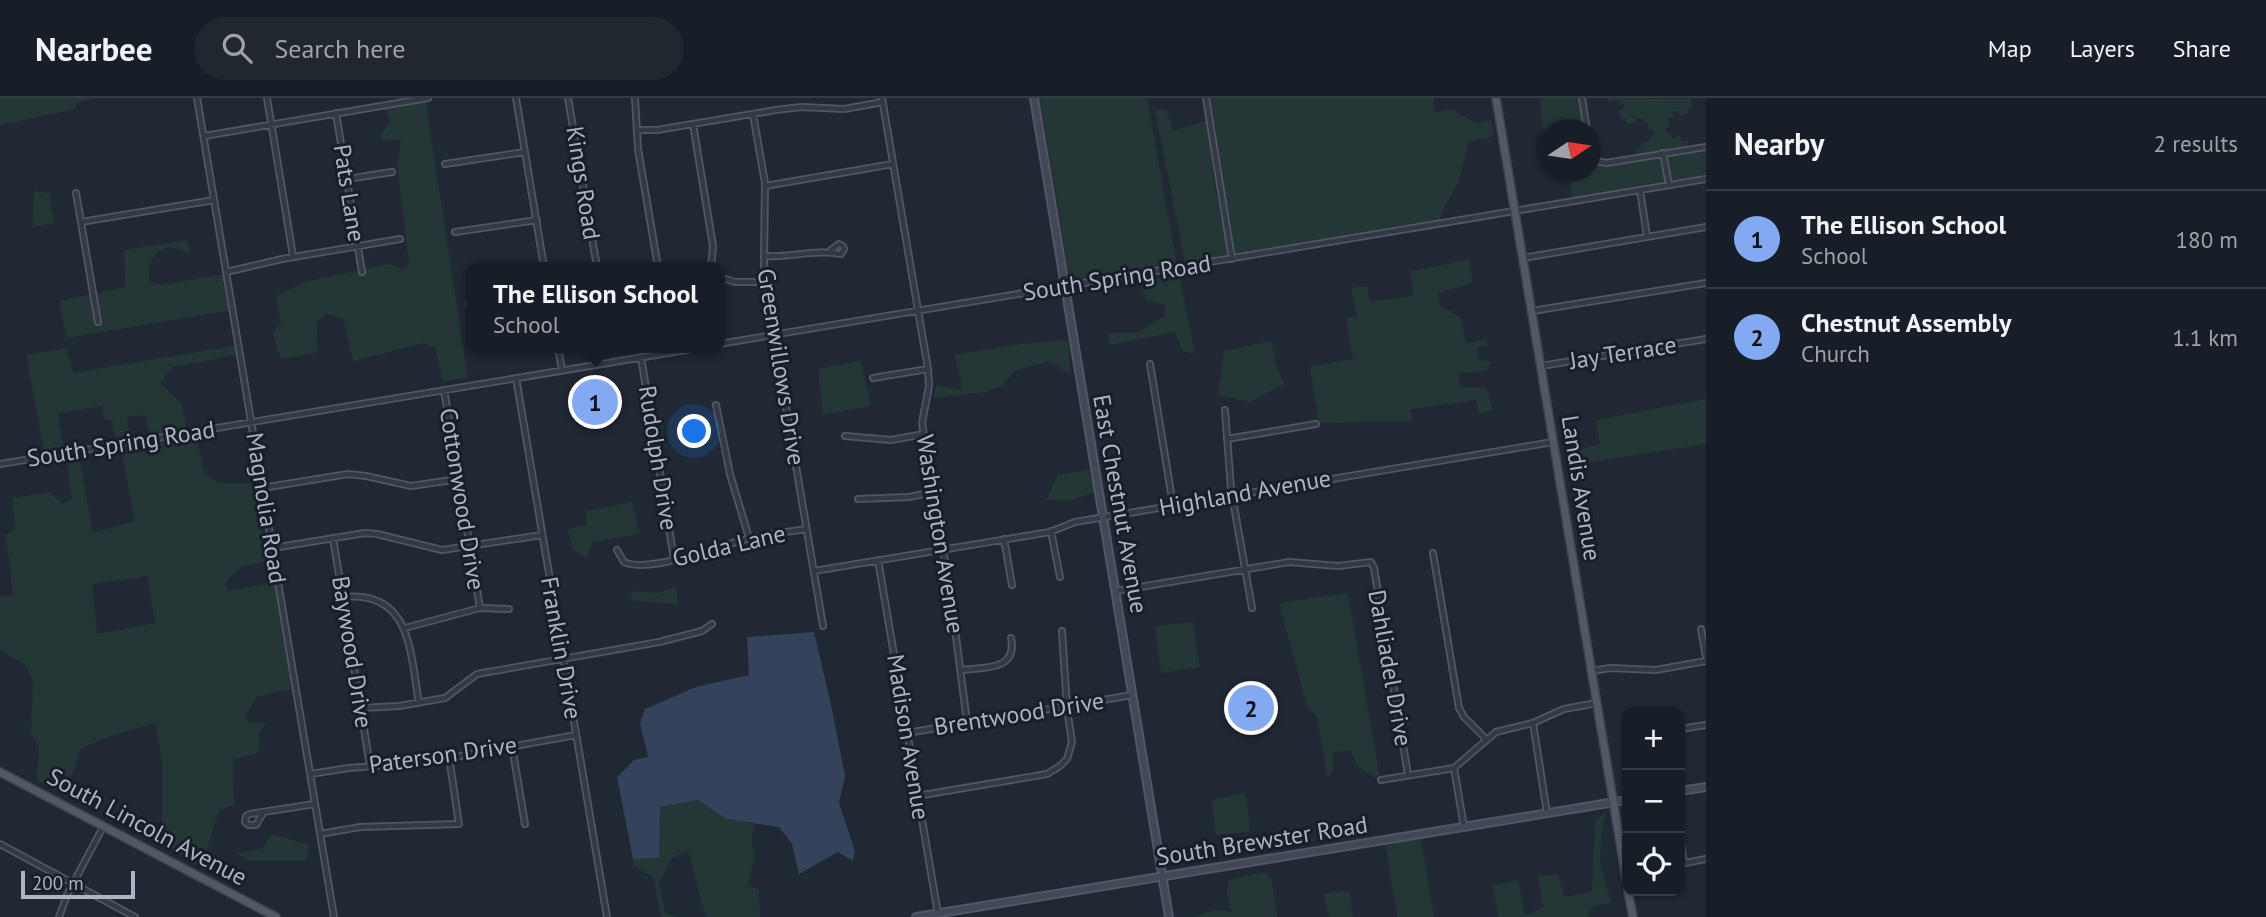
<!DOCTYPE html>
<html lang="en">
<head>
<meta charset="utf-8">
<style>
  body { margin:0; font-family:"PT Sans",sans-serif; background:#21272f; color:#f1f3f6 }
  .controls { position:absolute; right:21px; bottom:21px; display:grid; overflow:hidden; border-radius:14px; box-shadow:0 2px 5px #0004 }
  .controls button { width:63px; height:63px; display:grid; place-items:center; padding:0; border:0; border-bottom:2px solid #363c44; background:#181e27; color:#f1f3f6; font:35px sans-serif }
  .compass { position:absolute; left:1538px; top:21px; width:63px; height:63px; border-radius:50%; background:#181e27; box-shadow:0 2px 5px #0004; rotate:77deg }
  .scale { position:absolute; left:21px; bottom:18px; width:114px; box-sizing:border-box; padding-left:7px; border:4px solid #adb4c2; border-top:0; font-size:19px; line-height:24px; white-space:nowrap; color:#adb4c2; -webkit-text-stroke:5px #191f29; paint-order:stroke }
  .you { position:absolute; left:695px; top:334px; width:24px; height:24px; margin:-18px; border:5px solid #fff; border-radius:50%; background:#1a73e8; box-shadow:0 0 0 10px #1a73e833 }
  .badge { display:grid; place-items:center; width:46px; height:46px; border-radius:50%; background:#82a9f2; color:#111; font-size:23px; font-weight:700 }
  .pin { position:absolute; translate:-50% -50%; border:4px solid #fff; box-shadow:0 2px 7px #0006 }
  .popup { position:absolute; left:466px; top:164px; width:259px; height:91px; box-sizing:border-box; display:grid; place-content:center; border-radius:14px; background:#181e27; filter:drop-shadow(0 2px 5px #0005); font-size:23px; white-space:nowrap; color:#9fa2a7 }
  .popup b { font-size:26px; color:#f1f3f6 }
  .popup::after { content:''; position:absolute; left:50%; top:100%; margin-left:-14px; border:14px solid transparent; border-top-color:#181e27 }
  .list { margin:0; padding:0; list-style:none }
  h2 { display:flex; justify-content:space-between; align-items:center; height:91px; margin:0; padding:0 28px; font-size:30px }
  h2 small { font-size:23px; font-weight:400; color:#9fa2a7 }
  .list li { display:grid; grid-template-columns:46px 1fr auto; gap:21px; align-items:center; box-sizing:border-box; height:98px; padding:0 28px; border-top:2px solid #363c44 }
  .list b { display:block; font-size:26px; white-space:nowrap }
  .list p { margin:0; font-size:23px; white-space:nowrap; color:#9fa2a7 }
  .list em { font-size:23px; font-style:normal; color:#9fa2a7 }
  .icon { flex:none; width:38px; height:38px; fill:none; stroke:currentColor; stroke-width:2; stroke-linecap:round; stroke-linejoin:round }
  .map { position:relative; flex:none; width:1706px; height:819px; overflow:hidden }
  header { display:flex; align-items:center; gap:42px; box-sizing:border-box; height:98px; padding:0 35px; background:#181e27; border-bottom:2px solid #363c44 }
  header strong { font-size:33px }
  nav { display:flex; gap:38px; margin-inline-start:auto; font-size:24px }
  .search { width:490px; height:63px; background:#21272f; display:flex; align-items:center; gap:18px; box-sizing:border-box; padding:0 24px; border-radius:38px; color:#9fa2a7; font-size:26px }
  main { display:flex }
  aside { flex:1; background:#181e27 }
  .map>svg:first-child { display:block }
  .green { fill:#253637; fill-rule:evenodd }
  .water { fill:#34435b }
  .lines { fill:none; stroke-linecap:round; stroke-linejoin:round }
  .street-casing { stroke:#515763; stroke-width:8 }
  .secondary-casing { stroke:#515763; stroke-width:10 }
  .primary-casing { stroke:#3d434f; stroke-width:10 }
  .street { stroke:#333a45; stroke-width:4.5 }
  .secondary { stroke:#414958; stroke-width:6 }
  .primary { stroke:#515965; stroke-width:7 }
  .labels { text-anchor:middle; stroke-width:6; stroke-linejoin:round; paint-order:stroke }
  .street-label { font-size:24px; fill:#adb4c2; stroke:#191f29 }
</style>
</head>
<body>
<header>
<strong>Nearbee</strong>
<div class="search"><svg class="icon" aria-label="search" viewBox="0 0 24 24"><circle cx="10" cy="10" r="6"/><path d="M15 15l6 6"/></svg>Search here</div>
<nav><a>Map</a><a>Layers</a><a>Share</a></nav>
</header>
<main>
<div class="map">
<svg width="1706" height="819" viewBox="0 0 1706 819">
  <rect width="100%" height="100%" fill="#202834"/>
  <path class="green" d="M 0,0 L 92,0 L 92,1 L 76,5 L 76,11 L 0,27 Z
    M 425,0 L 468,280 L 443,283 L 435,250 L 424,245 L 353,263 L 343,221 L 327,216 L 318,223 L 316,243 L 319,254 L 281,261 L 272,234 L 281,226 L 276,198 L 305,184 L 388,166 L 403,171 L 409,166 L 397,67 L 401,42 L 383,43 L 381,38 L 389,24 L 386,6 Z
    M 1040,0 L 1147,0 L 1177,167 L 1070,183 Z
    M 1208,0 L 1434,0 L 1433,15 L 1451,11 L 1476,25 L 1491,22 L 1494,38 L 1469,44 L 1458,84 L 1442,114 L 1439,125 L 1234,158 Z
    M 1539,0 L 1581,0 L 1586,31 L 1548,32 L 1548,56 Z
    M 1608,0 L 1691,1 L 1693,10 L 1688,11 L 1688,16 L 1679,18 L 1678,13 L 1672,14 L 1673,19 L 1668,20 L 1670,29 L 1666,30 L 1666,35 L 1671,35 L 1672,40 L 1681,38 L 1682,43 L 1688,42 L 1689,49 L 1638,58 L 1636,50 L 1642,49 L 1641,45 L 1651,43 L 1650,39 L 1654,38 L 1654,32 L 1649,33 L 1647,24 L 1643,24 L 1642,20 L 1636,21 L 1637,25 L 1628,26 L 1626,21 L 1621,22 L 1619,12 L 1624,12 L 1623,6 L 1619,7 L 1618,2 L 1608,4 Z
    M 1166,11 L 1173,33 L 1208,22 L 1214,83 L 1228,156 L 1185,165 L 1155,13 Z
    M 1706,51 L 1706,77 L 1676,83 L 1671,81 L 1667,58 Z
    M 1591,57 L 1591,60 L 1601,69 L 1661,59 L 1665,83 L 1572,100 L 1568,74 L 1590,74 Z
    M 34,93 L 49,95 L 54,125 L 33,129 Z
    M 187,142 L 190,154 C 183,153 173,149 167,150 C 151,153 148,170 149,183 L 161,187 L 227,176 L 233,212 L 67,240 L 59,203 L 125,189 L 124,152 Z
    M 1469,162 L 1473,185 L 1438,195 L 1440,207 L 1461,220 L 1466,245 L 1486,242 L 1487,248 L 1477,249 L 1479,262 L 1492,263 L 1486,273 L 1459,275 L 1459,289 L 1486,289 L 1493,312 L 1479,316 L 1476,302 L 1411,311 L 1412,323 L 1319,325 L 1310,269 L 1353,261 L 1346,220 L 1357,218 L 1351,190 L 1367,188 L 1370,203 L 1414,198 L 1410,173 Z
    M 1179,177 L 1195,256 L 1183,253 L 1175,234 L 1110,247 L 1107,235 L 1136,235 L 1165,218 L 1164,206 L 1147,203 L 1139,183 Z
    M 1068,242 L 1071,277 L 1050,263 L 1014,273 L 1002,288 L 986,294 L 934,300 L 936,287 L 961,292 L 961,280 L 954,257 L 1021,246 Z
    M 1271,243 L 1277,271 L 1284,286 L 1250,304 L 1218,297 L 1224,253 Z
    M 239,247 L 241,256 L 172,269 L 160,285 L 182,306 L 187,335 L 195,334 L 204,374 L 218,385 L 258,385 L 265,464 L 240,469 L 226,484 L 227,493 L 277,484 L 296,590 L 256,599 L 245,619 L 249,625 L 266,625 L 258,637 L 259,654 L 233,662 L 234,707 L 219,712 L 201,770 L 162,745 L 162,662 L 155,625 L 114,637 L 81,650 L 70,683 L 74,703 L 37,682 L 39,649 L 31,636 L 33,581 L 25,567 L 0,552 L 0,499 L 13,498 L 6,437 L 15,430 L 13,400 L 50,394 L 62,406 L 72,401 L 66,359 L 78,353 L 93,435 L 135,423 L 120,346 L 150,340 L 145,317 L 127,319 L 129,337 L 122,342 L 115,338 L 112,322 L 105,322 L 102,308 L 57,315 L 64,350 L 44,352 L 26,257 L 66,250 L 73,275 ZM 147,478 L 155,525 L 97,536 L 92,486 Z
    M 861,263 L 871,308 L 823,317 L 818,271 Z
    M 1706,301 L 1706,346 L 1572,367 L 1574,353 L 1600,346 L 1596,322 Z
    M 1089,372 L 1095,394 L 1070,403 L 1046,402 L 1058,377 Z
    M 632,404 L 640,436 L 593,444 L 586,460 L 573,452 L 567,431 L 586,427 L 586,413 Z
    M 676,489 L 678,506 L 630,502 L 634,493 L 658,495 Z
    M 1348,495 L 1380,682 L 1358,669 L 1351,653 L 1333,654 L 1333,674 L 1327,679 L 1317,618 L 1307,609 L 1279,505 Z
    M 1193,524 L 1200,569 L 1161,575 L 1155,528 Z
    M 1246,694 L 1250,734 L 1216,737 L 1212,702 Z
    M 698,702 L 726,721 L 755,726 L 751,742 L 755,758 L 748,787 L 759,792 L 760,819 L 706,819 L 688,753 L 673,759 L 659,784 L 665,815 L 676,819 L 661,819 L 653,779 L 633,768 L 633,761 L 659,760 L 660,709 Z
    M 1606,714 L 1602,730 L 1600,764 L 1611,805 L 1593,808 L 1587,819 L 1498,819 L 1493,787 L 1518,782 L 1525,818 L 1543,809 L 1538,778 L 1558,776 L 1564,799 L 1592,794 L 1595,723 Z
    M 271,736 L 310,747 L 306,763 L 249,763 L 236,755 L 263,750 Z
    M 1421,741 L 1434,819 L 1397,819 L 1385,746 Z
    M 1266,774 L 1271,779 L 1277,819 L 1196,819 C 1208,812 1218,811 1232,814 L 1227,796 L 1228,782 Z
    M 1349,792 L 1353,819 L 1329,819 L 1324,796 Z"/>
  <path class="water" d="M 814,534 L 830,602 L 845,678 L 839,705 L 855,753 L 853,763 L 838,754 L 799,776 L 792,746 L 779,729 L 726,721 L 698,702 L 660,709 L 659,760 L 633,761 L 617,679 L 634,662 L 648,659 L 640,625 L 645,611 L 696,589 L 749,577 L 747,539 Z"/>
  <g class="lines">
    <g class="street-casing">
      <path id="street" d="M 197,0 L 334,819
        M 267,0 L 293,158
        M 516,0 L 544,169
        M 568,0 L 597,169
        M 635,0 L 638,51 L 658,169
        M 882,0 L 928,271 L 929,288 L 922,325 L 951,500 L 967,624
        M 1206,0 L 1232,161
        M 1582,0 L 1587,32
        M 336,15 L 362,174
        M 753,16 L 765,85 L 764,165 L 765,184 L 823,528
        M 693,26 L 713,148 L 711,169
        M 637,32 L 657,32 L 776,12 L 801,9 L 844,11 L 883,4
        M 204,38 L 428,0
        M 1590,49 L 1596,63 L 1606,65 L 1706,49
        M 1663,55 L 1669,87
        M 445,66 L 525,54
        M 347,81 L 392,74
        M 765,88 L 893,66
        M 1640,92 L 1647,139
        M 76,95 L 98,224
        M 81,124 L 214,102
        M 455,134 L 537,122
        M 764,158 C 790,160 815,151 841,156 L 844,151 L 843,148 L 839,146 L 831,152
        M 1523,160 L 1706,129
        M 226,174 L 282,161 L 400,141
        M 719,179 L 735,184 L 765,184
        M 469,206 L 471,206
        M 1532,213 L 1706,185
        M 719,246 L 1706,81
        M 558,250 L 562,272
        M 641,259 L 674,461
        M 1150,266 L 1173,407
        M 1541,268 L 1706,241
        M 516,280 L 607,819
        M 873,280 L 928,271
        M 444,292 L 480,510
        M 716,307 L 730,376 L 749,440
        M 1225,312 L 1231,391 L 1252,510
        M 845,338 L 891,342 L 924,336
        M 1227,341 L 1316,326
        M 0,366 L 698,250
        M 262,390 L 348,376 L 366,378 L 411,388 L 459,381
        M 858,401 L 909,399 L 934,394
        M 1051,433 L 1060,479
        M 333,440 L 370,668
        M 1004,441 L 1012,487
        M 273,450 L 365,435 L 377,436 L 442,452 L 542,437
        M 617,452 L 624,464 C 649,476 718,448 747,441 C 766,436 787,434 806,431
        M 1433,455 L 1459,610 L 1464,619 L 1486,641
        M 878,462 L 938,816
        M 814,473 L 1050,434 L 1075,424 L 1553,344
        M 1116,493 L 1289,464 L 1338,468 L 1371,464 L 1374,470 L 1408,677
        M 343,499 C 412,492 410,555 419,605
        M 405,530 L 480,510 L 509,511
        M 1701,531 L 1706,559
        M 961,572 C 984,569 1018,573 1011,540
        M 1592,573 L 1610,570 L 1656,572 L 1706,563
        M 361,610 L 399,608 L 445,600 L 477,576 L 659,544 L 702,533 L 712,526
        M 1533,625 L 1547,715
        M 1680,631 L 1706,627
        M 907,635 L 1132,597
        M 512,648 L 525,726
        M 1454,670 L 1464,729
        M 310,676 L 349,670 L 432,663 L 576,637
        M 1381,682 L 1454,670 L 1496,634 L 1533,625 L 1564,611 L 1597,605
        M 917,698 L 1047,676 L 1060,668 L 1067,661 L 1072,644 L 1067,611 L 1062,533
        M 263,715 L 256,727 L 248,727 L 245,724 L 246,718 L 250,716 L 315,706
        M 320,736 L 360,729 L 459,726 L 449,659
        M 1680,738 L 1684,765
        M 0,746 L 135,819
        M 1680,766 L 1706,761
        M 59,819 L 67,797 L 103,729"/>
    </g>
    <g class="secondary-casing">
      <path id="secondary" d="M 1034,0 L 1169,819
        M 1680,693 L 1706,689
        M 916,819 L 1627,702"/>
    </g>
    <g class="primary-casing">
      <path id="primary" d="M 1496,0 L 1627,786
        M 0,674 L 276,819
        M 1628,793 L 1633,819"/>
    </g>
    <use href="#street" class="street"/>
    <use href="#secondary" class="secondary"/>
    <use href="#primary" class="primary"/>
  </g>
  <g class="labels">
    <g class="street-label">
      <text transform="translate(583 85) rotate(81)" y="8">Kings Road</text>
      <text transform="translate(349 95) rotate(81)" y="8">Pats Lane</text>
      <text transform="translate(1117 180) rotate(-9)" y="8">South Spring Road</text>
      <text transform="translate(1623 255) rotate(-9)" y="8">Jay Terrace</text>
      <text transform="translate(781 269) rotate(81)" y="8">Greenwillows Drive</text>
      <text transform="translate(121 346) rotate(-9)" y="8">South Spring Road</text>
      <text transform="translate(658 360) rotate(81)" y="8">Rudolph Drive</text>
      <text transform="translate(1581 390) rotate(81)" y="8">Landis Avenue</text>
      <text transform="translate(1245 395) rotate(-10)" y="8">Highland Avenue</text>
      <text transform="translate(462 401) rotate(81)" y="8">Cottonwood Drive</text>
      <text transform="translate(1120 406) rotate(80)" y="8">East Chestnut Avenue</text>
      <text transform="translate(266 410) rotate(81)" y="8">Magnolia Road</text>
      <text transform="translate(940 436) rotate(81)" y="8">Washington Avenue</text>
      <text transform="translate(729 448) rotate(-13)" y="8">Golda Lane</text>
      <text transform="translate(561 550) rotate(80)" y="8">Franklin Drive</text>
      <text transform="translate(352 554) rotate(81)" y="8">Baywood Drive</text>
      <text transform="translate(1390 570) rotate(80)" y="8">Dahliadel Drive</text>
      <text transform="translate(1019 616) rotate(-9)" y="8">Brentwood Drive</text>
      <text transform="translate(908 639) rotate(81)" y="8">Madison Avenue</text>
      <text transform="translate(443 657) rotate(-8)" y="8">Paterson Drive</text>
      <text transform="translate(147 729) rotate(28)" y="8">South Lincoln Avenue</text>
      <text transform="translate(1262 743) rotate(-9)" y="8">South Brewster Road</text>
    </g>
  </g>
</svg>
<div class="controls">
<button>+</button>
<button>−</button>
<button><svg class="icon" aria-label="locate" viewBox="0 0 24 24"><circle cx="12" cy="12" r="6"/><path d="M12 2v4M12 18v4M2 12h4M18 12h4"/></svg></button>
</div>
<svg class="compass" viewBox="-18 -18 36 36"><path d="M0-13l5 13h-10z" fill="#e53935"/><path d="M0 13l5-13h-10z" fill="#9fa2a7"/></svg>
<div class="scale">200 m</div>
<div class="you"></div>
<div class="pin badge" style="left:595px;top:304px">1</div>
<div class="popup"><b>The Ellison School</b>School</div>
<div class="pin badge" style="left:1251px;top:610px">2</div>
</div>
<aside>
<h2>Nearby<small>2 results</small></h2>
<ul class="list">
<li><span class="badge">1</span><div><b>The Ellison School</b><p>School</p></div><em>180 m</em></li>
<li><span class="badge">2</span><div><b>Chestnut Assembly</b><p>Church</p></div><em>1.1 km</em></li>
</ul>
</aside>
</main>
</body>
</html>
